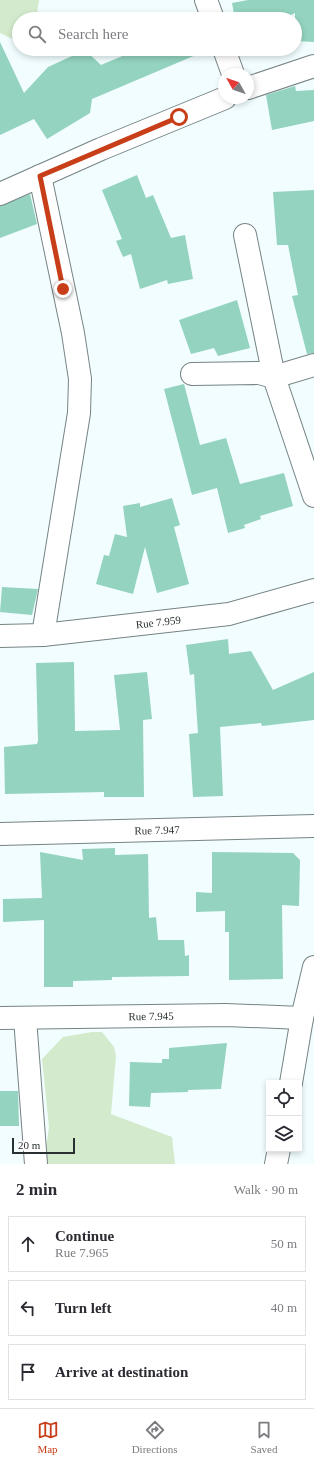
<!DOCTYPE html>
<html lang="en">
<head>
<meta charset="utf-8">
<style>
  body { margin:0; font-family:Georgia,serif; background:#f7f7f7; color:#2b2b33 }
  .controls { position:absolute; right:12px; bottom:12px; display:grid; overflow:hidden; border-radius:0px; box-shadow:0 2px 6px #0003 }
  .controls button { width:36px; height:36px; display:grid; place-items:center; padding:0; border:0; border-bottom:1px solid #e1e1e2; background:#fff; color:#2b2b33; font:20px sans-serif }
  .compass { position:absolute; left:218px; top:68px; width:36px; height:36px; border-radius:50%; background:#fff; box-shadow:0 2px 6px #0003; rotate:310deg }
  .scale { position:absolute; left:12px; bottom:10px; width:63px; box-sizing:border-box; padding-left:4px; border:2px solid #2a3031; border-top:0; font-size:11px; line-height:14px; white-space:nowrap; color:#2a3031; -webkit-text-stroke:3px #fff; paint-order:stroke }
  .stop { position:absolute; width:12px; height:12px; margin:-9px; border:3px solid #c83e19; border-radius:50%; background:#fff }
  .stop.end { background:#c83e19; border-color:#fff; box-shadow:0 1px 4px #0008 }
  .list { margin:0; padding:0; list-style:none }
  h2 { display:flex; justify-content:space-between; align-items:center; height:52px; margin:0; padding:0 16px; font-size:17px }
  h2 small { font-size:13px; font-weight:400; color:#7c7c81 }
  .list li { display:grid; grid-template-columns:26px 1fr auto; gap:12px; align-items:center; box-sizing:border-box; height:56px; margin:0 8px 8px; padding:0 8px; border:1px solid #e1e1e2; border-radius:0px }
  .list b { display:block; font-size:15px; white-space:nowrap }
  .list p { margin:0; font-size:13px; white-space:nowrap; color:#7c7c81 }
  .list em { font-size:13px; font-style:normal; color:#7c7c81 }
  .icon { flex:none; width:22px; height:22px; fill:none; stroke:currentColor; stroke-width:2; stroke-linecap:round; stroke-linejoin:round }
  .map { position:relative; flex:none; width:314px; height:1164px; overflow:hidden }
  .search { position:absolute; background:#fff; box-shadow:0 2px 6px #0003; left:12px; right:12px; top:12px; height:44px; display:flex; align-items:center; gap:10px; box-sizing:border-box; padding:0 14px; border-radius:22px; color:#7c7c81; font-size:15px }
  .sheet { height:244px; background:#fff }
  nav { display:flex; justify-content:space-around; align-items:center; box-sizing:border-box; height:56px; border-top:1px solid #e1e1e2; background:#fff; font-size:11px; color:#7c7c81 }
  nav a { display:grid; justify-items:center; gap:2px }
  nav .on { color:#c83e19 }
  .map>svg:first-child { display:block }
  .green { fill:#d3ebcc }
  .building { fill:#93d3bf }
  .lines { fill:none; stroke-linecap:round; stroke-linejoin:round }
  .street-casing { stroke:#768385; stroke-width:24 }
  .secondary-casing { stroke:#768385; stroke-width:24 }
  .street { stroke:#fff; stroke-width:22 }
  .secondary { stroke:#fff; stroke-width:22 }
  .route { stroke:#c83e19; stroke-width:5 }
  .labels { text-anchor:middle; stroke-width:3.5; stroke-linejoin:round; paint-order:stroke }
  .street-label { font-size:11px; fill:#2a3031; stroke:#fff }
</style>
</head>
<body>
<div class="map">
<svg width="314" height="1164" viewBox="0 0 314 1164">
  <rect width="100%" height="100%" fill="#f1fdff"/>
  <path class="green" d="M 0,0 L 39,0 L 36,19 L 19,19 L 19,42 L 0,33 Z
    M 92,1032 L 102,1032 L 114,1047 L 116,1056 L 111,1114 L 172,1137 L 175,1164 L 44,1164 L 49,1127 L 42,1059 L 63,1037 Z"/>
  <path class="building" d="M 248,0 L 314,0 L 314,42 L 295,41 L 295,13 L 282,19 L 235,19 L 232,3 Z
    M 0,42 L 24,93 L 48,67 L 85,50 L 101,65 L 139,49 L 210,49 L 92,99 L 90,113 L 47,139 L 34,119 L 0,135 Z
    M 295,86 L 296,91 L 314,90 L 314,121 L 272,130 L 266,95 Z
    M 137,175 L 146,198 L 153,195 L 171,238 L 185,235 L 193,279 L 168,284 L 167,280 L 140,289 L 131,254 L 123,257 L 116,241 L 122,239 L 102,190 Z
    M 314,190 L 314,353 L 307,354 L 292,296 L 298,295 L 288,245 L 277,245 L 273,192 Z
    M 30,194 L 37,224 L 0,238 L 0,206 Z
    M 237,300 L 250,348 L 218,356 L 214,348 L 191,354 L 179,320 Z
    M 184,384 L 200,445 L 226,438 L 240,484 L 284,473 L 293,506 L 260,516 L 261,519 L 244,525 L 245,528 L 228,533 L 217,488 L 192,495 L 164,389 Z
    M 172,498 L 180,525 L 174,527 L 189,584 L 157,593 L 145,547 L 133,594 L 96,584 L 104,555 L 109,556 L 115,534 L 127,537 L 123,506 L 140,503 L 140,507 Z
    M 2,587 L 38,589 L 32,615 L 0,612 Z
    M 228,639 L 229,654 L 251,651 L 273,690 L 314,672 L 314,720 L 262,726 L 261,723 L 220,727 L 223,796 L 193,797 L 189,734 L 198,733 L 194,674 L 190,675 L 186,645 Z
    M 74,662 L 75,731 L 120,730 L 114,675 L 147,672 L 152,719 L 143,720 L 144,797 L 104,797 L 104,792 L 5,794 L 4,747 L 37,744 L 38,741 L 36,663 Z
    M 115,848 L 115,855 L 148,854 L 149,918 L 156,917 L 158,940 L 184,940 L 185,956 L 189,955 L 189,976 L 112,977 L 112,980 L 73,981 L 73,987 L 44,987 L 44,920 L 3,922 L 3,899 L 42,898 L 40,852 L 83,860 L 82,849 Z
    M 212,852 L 293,853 L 300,860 L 299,906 L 282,905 L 283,979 L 229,980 L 229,932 L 225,932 L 225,911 L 196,912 L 196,892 L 212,893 Z
    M 227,1043 L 221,1089 L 188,1090 L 188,1092 L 151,1093 L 150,1107 L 129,1106 L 130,1062 L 162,1063 L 162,1059 L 169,1059 L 169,1048 Z
    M 0,1091 L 18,1091 L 19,1126 L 0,1126 Z"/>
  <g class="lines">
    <g class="street-casing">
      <g id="street">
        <path d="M 206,0 L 213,19"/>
        <path d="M 224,49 L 233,74"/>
        <path d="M 248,88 L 314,66"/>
        <path d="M 40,176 L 73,333 L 80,379 L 79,413 L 43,635"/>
        <path d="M 0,194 L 101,149 L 225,98"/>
        <path d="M 245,235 L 274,377 L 314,365"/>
        <path d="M 192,374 L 259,373 L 274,377 L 314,496"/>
        <path id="s1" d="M 0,834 L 314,826"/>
        <path id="s2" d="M 0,1018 L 226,1015 L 302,1018"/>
        <path d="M 25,1018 L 36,1164"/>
        <path d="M 291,1083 L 302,1018 L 314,967"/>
        <path d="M 276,1164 L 279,1149"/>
      </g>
    </g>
    <g class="secondary-casing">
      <g id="secondary">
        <path id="s3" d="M 0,636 L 43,635 L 229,614 L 314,590"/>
      </g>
    </g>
    <use href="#street" class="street"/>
    <use href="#secondary" class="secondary"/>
  </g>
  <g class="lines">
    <path class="route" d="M 63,289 L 40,176 L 179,117"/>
  </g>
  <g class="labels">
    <g class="street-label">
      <text dy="4" stroke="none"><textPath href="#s3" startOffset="159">Rue 7.959</textPath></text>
      <text dy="4" stroke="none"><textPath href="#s1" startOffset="157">Rue 7.947</textPath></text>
      <text dy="4" stroke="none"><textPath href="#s2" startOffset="151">Rue 7.945</textPath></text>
    </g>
  </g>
</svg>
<div class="controls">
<button><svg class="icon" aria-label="locate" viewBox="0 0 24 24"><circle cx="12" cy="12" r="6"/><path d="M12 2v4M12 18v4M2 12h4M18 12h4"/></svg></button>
<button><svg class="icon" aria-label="layers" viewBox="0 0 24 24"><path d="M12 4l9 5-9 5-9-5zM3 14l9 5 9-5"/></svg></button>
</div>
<svg class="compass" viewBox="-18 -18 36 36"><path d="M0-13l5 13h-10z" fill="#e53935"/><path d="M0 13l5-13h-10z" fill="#7c7c81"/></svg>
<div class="scale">20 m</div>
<div class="stop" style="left:179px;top:117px"></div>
<div class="stop end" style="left:63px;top:289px"></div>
<div class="search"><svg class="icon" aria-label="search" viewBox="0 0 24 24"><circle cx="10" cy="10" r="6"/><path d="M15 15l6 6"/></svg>Search here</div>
</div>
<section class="sheet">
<h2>2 min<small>Walk · 90 m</small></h2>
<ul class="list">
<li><svg class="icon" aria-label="ahead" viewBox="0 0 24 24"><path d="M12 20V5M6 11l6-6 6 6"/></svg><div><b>Continue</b><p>Rue 7.965</p></div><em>50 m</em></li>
<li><svg class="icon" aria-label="left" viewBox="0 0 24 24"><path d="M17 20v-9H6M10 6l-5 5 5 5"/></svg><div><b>Turn left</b></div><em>40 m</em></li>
<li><svg class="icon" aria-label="arrive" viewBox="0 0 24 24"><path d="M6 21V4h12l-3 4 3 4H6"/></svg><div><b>Arrive at destination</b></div></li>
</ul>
</section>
<nav>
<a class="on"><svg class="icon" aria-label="map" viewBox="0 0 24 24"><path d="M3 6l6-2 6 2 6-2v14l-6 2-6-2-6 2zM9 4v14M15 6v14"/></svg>Map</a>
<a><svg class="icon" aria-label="directions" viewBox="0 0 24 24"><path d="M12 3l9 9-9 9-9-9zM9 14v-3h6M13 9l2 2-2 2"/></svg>Directions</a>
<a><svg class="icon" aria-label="saved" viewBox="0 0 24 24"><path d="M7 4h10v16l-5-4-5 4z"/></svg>Saved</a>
</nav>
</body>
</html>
